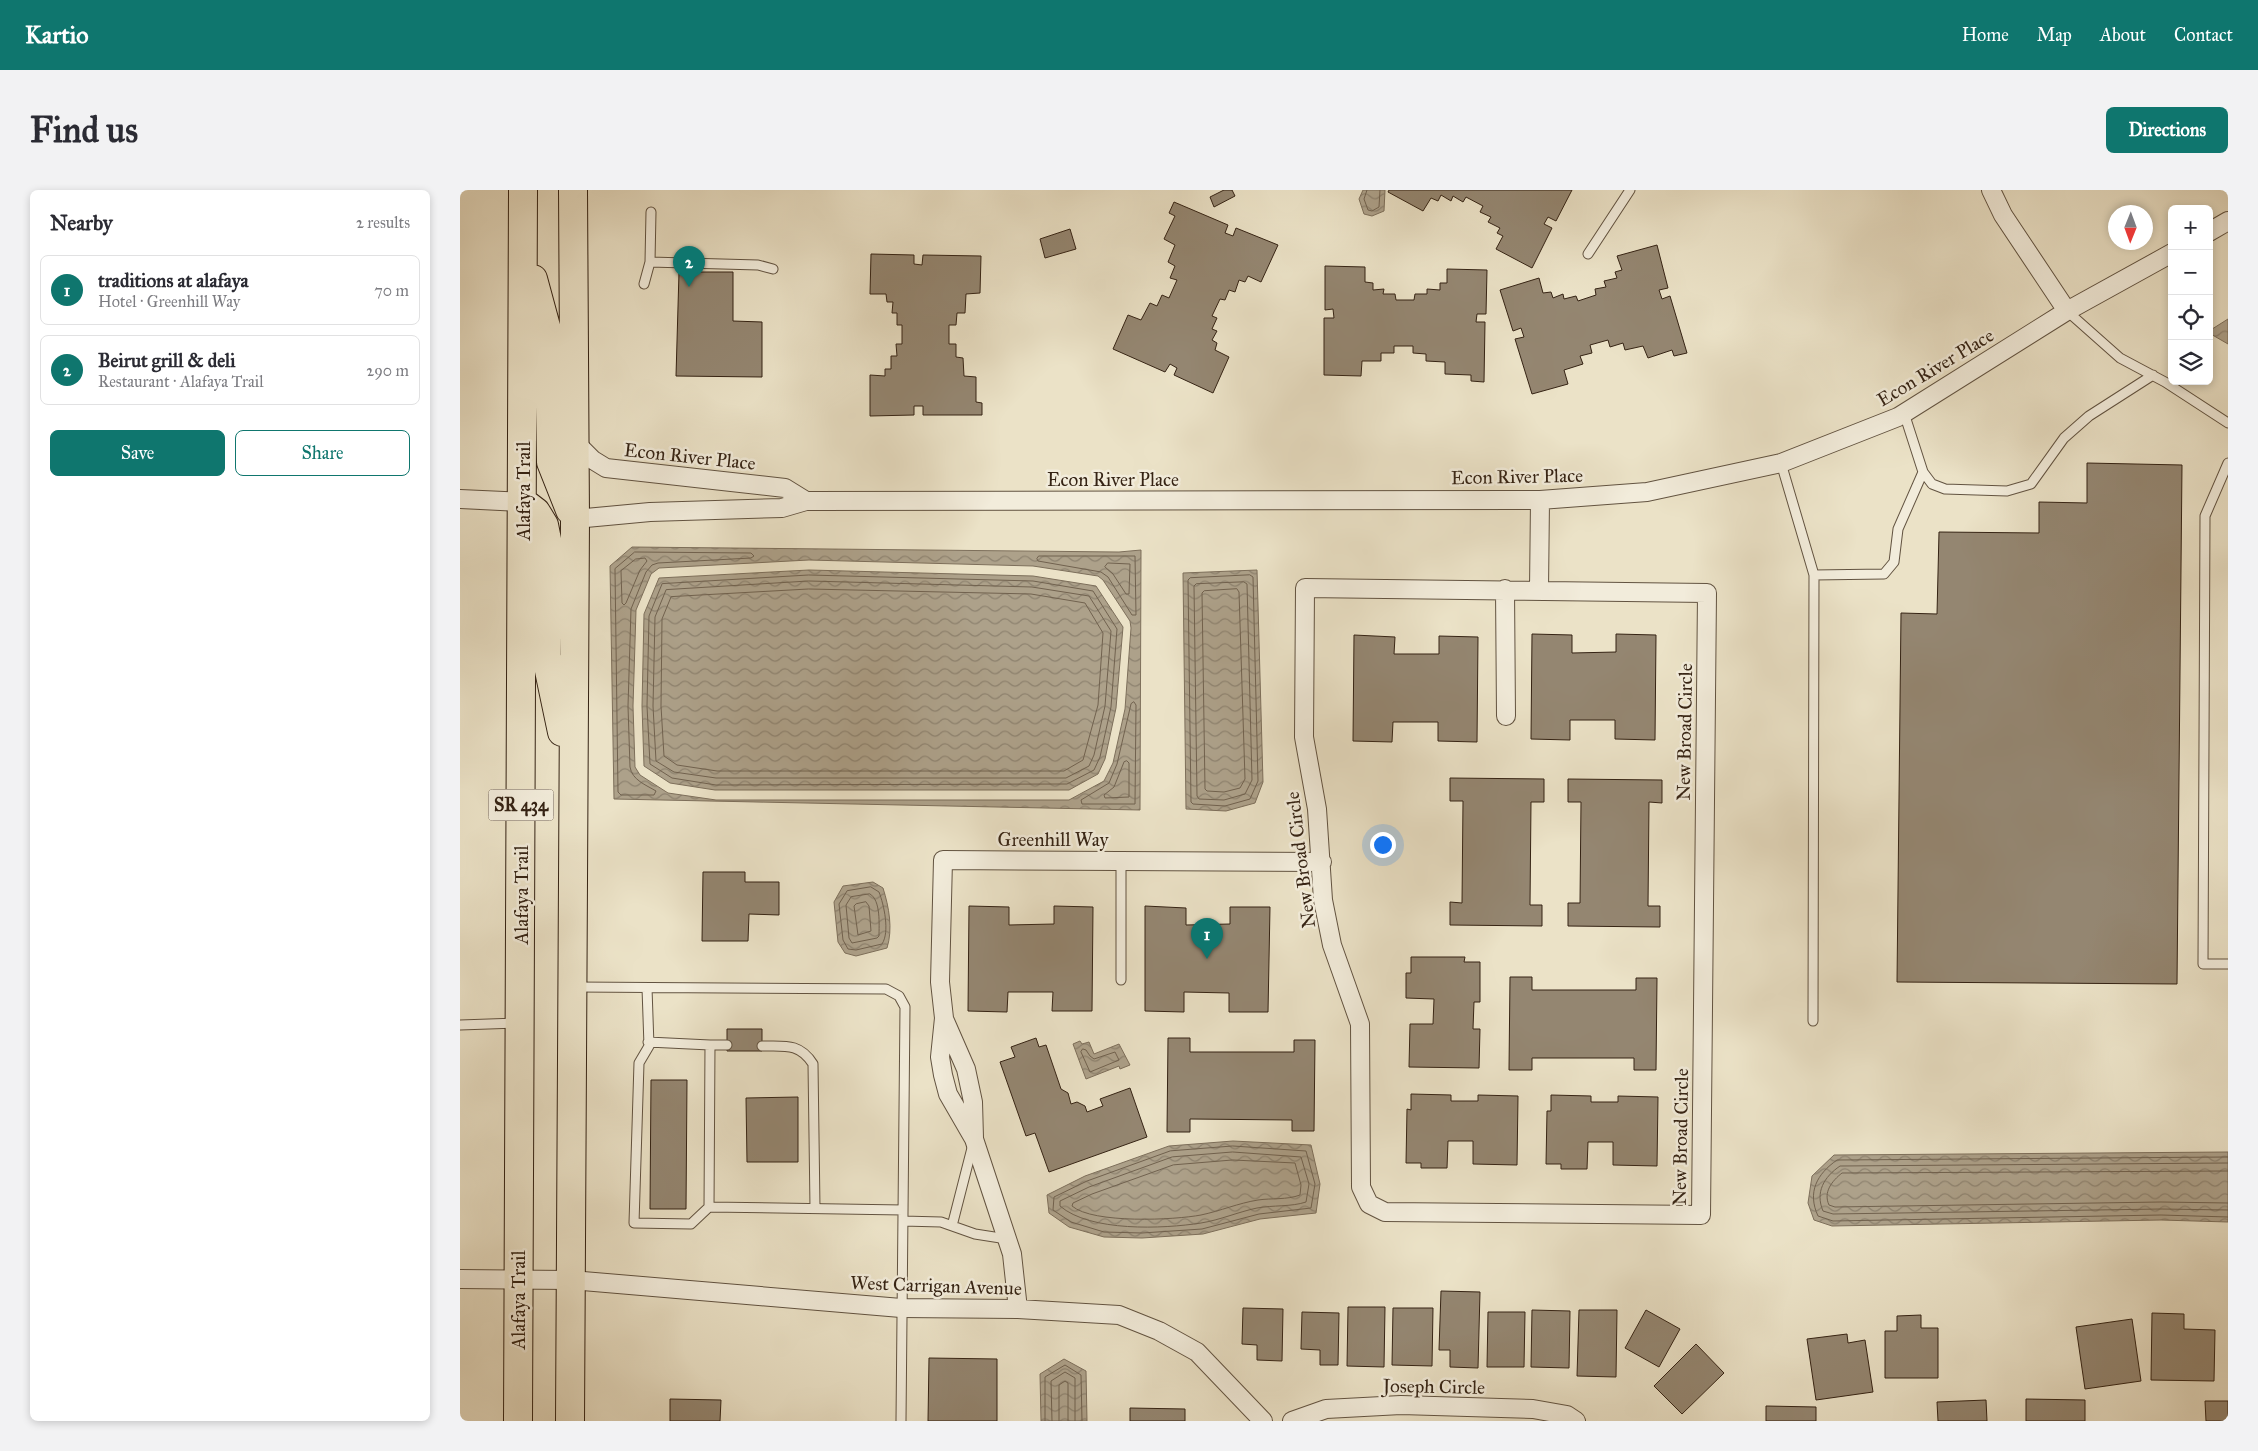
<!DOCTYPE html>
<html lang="en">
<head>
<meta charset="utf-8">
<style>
  body { margin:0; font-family:"IM FELL Great Primer",serif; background:#f2f2f3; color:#2b2b33 }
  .controls { position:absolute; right:15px; top:15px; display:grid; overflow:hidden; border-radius:8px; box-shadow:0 2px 8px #0003 }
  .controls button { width:45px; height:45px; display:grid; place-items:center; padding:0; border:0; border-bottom:1px solid #e1e1e2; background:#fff; color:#2b2b33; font:25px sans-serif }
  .compass { position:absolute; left:1648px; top:15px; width:45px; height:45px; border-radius:50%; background:#fff; box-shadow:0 2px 8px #0003; rotate:181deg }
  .you { position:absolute; left:922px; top:654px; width:18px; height:18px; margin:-12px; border:4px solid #fff; border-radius:50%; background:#1a73e8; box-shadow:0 0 0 8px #1a73e833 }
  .badge { display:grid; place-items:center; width:32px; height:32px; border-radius:50%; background:#0f766e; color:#fff; font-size:16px; font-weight:700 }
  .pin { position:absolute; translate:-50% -41px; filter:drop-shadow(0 1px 2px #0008) }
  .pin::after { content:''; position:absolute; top:26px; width:18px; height:15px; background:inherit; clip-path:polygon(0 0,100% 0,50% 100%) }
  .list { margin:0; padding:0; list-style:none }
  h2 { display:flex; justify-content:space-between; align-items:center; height:65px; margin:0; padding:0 20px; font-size:21px }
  h2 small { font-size:16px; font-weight:400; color:#7c7c81 }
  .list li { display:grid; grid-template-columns:32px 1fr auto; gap:15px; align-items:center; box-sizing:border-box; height:70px; margin:0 10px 10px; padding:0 10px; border:1px solid #e1e1e2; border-radius:8px }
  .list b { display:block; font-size:19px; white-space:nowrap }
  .list p { margin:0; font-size:16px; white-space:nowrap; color:#7c7c81 }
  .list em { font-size:16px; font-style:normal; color:#7c7c81 }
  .actions { display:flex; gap:10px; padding:15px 20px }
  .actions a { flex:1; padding:11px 0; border:1px solid #0f766e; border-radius:8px; text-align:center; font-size:18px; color:#0f766e }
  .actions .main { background:#0f766e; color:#fff }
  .icon { flex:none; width:28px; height:28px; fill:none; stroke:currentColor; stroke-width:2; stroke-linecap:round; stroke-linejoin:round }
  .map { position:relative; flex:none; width:1768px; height:1231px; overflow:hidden; border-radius:8px }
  header { display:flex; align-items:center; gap:30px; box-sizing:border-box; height:70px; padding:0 25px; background:#0f766e; color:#fff }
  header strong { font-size:24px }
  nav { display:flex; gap:28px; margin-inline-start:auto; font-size:18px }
  .intro { display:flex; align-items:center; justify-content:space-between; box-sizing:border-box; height:120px; padding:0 30px }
  h1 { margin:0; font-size:35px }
  .button { padding:12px 22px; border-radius:8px; background:#0f766e; color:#fff; font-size:18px; font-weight:700 }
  main { display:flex; gap:30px; padding:0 30px }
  aside { flex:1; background:#fff; border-radius:8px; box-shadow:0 2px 8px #0003 }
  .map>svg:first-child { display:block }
  .water { fill:url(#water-waves); stroke:#7d6f5b; fill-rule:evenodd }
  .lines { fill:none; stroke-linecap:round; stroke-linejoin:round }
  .shore { stroke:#71624f; stroke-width:1 }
  .building { fill:#948671; stroke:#352314 }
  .service-casing { stroke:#625341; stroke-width:11 }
  .minor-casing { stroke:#625341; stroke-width:20 }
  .primary-casing { stroke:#352314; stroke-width:30 }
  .service { stroke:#f2ecdb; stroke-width:9 }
  .minor { stroke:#f2ecdb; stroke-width:18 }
  .primary { stroke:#ebe2c7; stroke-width:28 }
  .labels { text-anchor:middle; stroke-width:5; stroke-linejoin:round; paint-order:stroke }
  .shield { fill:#f2ecdb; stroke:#6e5f50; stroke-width:1 }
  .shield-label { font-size:18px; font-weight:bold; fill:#352314 }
  .street-label { font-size:19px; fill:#352314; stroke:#f2ecdb }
</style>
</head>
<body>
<header>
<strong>Kartio</strong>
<nav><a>Home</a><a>Map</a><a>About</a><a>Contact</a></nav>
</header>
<div class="intro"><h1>Find us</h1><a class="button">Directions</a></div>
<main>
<aside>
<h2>Nearby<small>2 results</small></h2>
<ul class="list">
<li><span class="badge">1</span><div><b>traditions at alafaya</b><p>Hotel · Greenhill Way</p></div><em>70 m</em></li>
<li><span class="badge">2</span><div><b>Beirut grill &amp; deli</b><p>Restaurant · Alafaya Trail</p></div><em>290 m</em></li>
</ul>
<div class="actions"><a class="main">Save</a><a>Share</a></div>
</aside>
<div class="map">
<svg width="1768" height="1231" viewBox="0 0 1768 1231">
  <defs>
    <pattern id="water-waves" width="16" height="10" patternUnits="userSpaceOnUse" patternTransform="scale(1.25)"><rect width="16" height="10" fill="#ada18a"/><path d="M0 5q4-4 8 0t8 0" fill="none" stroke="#8e8370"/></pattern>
  </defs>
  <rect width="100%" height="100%" fill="#ebe2c7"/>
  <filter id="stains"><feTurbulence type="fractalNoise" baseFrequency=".004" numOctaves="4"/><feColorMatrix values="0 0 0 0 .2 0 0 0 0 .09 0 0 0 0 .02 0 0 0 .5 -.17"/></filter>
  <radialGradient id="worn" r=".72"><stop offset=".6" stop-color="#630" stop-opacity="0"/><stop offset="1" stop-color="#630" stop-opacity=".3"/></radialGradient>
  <path class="water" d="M 903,0 L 925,0 L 924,21 L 912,26 L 904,24 L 899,9 Z
    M 1768,129 L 1768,154 L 1749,143 L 1749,141 Z
    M 172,357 L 659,362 L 681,360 L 680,620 L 154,609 L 150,376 ZM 349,370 L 573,376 L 638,386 L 643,390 L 670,431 L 671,438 L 665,519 L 653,573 L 644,591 L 609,610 L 256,610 L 208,603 L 180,585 L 175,577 L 173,516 L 176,420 L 191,384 L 199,378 Z
    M 349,380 L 573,386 L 636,396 L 663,437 L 656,518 L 645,569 L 638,584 L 609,600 L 255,600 L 210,593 L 184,576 L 182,516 L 184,424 L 199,388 Z
    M 797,380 L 803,592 L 795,613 L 766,621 L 726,619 L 723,383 Z
    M 413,692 L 423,698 C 429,717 433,739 427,758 L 396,766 L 385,763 L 378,752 L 374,712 L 383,696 Z
    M 620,851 L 622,854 L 629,852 L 634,864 L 659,854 L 670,875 L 660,879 L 659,876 L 626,889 L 613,854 Z
    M 773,951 L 851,955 L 860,994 L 856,1023 L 800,1029 L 743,1044 L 682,1048 L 644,1047 L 609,1037 L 589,1023 L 587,1005 L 625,986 L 709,956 Z
    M 1768,962 L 1768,1032 L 1701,1030 L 1372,1036 L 1354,1030 L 1348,1013 L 1352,986 L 1374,965 Z
    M 604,1169 L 626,1181 L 627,1231 L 581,1231 L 580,1184 Z"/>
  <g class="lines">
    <path class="shore" d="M 907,0 L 904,9 L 908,20 L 912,21 L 919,17 L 920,0
      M 175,362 L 291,363 L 294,366 L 291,368 L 198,373 L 192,375 L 186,382 L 171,419 L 168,516 L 170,577 C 172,590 186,595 196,601 L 194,605 L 161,605 L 158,602 L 155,379 Z
      M 579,366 L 675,366 L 676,425 L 672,425 L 648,387 L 641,382 L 578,371 L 577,369 Z
      M 176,369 L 185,368 L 187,371 L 180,380 L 166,413 L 164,415 L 162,413 L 161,381 Z
      M 648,373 L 670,374 L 669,404 L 666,404 L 653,384 L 645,377 Z
      M 349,385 L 573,391 L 633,401 L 657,439 L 651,517 L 640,567 L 634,580 L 607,594 L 256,595 L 212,588 L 190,574 L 187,516 L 189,426 L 202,394 Z
      M 790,385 L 793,387 L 798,591 L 790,609 L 765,616 L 733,614 L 731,612 L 728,390 L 730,388 Z
      M 349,391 L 572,397 L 629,406 L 651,441 L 645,516 L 634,565 L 629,576 L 606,588 L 256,588 L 214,582 L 196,571 L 193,516 L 195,427 L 206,400 Z
      M 784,392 L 787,394 L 792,590 L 785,604 L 764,610 L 739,609 L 737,606 L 734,396 L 736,394 Z
      M 349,399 L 571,404 L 625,413 L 643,443 L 638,515 L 623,570 L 604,581 L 257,581 L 217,575 L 204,566 L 201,516 L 202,429 L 211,407 Z
      M 777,399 L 779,402 L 785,589 L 780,598 L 764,602 L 747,601 L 745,599 L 742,403 L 744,401 Z
      M 674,512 L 676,515 L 675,614 L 622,614 L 621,610 L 649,593 L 657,574 L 671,514 Z
      M 667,571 L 669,573 L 669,607 L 645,608 L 644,605 L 654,597 L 664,572 Z
      M 411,697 L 419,702 C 424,715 430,742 422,754 L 396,760 L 388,759 L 383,750 L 379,714 L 387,701 Z
      M 410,704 C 421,710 419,735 419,746 L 417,748 L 392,753 L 389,748 L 386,715 L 391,707 Z
      M 406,712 L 409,716 L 411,741 L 398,745 L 394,716 L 396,714 Z
      M 623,859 L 626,860 L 630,866 L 634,869 L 655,862 L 659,870 L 630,882 L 621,862 Z
      M 773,956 L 846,961 L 855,994 L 851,1018 L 799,1024 L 742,1039 L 682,1043 L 644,1042 L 611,1032 L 593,1020 L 594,1007 L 627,991 L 710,961 Z
      M 773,962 L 841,967 L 849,994 L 846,1012 C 831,1017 813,1015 797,1018 C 778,1022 760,1030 741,1033 C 703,1039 630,1042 600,1016 L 600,1011 L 629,997 L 712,967 Z
      M 1768,967 L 1377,970 C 1357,984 1347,1002 1358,1026 L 1373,1031 L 1701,1025 L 1768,1027
      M 773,970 L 835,973 L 841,995 L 840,1005 C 827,1010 811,1008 798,1010 C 779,1013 760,1021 741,1025 C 715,1030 633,1034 612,1016 L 613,1013 L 632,1004 L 713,975 Z
      M 1768,973 L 1380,976 C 1364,987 1355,1002 1363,1021 L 1373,1024 L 1701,1019 L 1768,1020
      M 1768,981 L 1382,983 C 1372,991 1363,1002 1369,1015 L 1375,1017 L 1701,1012 L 1768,1013
      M 585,1231 L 585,1187 L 605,1175 L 621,1185 L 622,1231
      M 592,1231 L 591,1191 L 605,1182 L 615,1188 L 615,1231
      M 599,1231 L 599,1195 L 605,1191 L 608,1193 L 608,1231"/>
  </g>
  <path class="building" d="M 764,0 L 772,0 L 775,6 L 754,17 L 750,7 Z
    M 929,0 L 1112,0 L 1096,31 L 1088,27 L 1084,34 L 1092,38 L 1072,78 L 1036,59 L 1043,46 L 1037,43 L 1040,38 L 1028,32 L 1031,27 L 1020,22 L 1023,16 L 1006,7 L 1003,12 L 993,6 L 991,11 L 981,5 L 978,11 L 971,8 L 963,21 L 928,2 Z
    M 714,12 L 768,35 L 765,43 L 773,46 L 776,38 L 818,55 L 801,92 L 788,86 L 785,92 L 779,90 L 775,102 L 769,100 L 765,110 L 760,109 L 752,126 L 757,128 L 752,139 L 757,141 L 752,150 L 757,153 L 755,160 L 769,167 L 753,203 L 714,185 L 717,178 L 710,174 L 705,182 L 653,159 L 668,125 L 681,130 L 690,113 L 697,116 L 702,105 L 709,108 L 717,90 L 710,88 L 715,76 L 708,72 L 715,55 L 704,49 L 715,26 L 709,23 Z
    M 610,39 L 616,59 L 585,68 L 580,49 Z
    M 1197,55 L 1208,98 L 1199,100 L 1202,109 L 1210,106 L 1227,163 L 1214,166 L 1212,160 L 1188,168 L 1183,156 L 1165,160 L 1163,153 L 1150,157 L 1148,150 L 1130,155 L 1132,163 L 1120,166 L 1123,174 L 1104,180 L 1108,194 L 1072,204 L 1055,149 L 1064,147 L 1061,138 L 1053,141 L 1040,100 L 1079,88 L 1083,103 L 1091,102 L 1093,108 L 1103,104 L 1104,109 L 1116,106 L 1118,111 L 1136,105 L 1135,99 L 1146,97 L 1144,91 L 1157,88 L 1155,82 L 1162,80 L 1157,66 Z
    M 411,64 L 454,65 L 454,74 L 462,75 L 463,65 L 521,66 L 520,103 L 506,104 L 505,123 L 497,123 L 496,135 L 489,135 L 489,154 L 496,154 L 496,167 L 503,168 L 504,186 L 516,187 L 516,212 L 522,213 L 522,225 L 463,225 L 463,216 L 454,216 L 454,225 L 410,226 L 410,185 L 425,186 L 425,179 L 431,179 L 431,166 L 437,166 L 436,154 L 442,154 L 442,135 L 437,135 L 437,123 L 432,123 L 433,112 L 427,112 L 426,104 L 410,104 Z
    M 865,76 L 905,77 L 905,92 L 913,93 L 913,100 L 924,99 L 923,104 L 935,104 L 936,110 L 954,110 L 955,104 L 967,104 L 967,99 L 980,100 L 980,93 L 987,93 L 987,79 L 1027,80 L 1026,124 L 1017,124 L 1016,132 L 1025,132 L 1024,192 L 1011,191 L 1011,185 L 985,184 L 985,172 L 966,171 L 966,164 L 953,163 L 953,156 L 934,156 L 934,163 L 921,163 L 921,171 L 902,171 L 901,186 L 864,185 L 864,128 L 874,128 L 873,119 L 865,120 Z
    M 219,82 L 273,82 L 273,131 L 302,132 L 302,187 L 216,186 Z
    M 1627,273 L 1722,275 L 1717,794 L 1437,792 L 1441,423 L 1477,424 L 1479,342 L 1579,343 L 1579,312 L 1627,313 Z
    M 1072,444 L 1112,445 L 1112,463 L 1156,462 L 1156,444 L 1196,445 L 1195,550 L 1155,549 L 1155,530 L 1110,530 L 1110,550 L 1071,549 Z
    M 894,445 L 935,447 L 934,464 L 979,464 L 979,446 L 1018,447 L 1017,552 L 978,551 L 978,532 L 933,532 L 932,552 L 893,551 Z
    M 990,588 L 1084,589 L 1084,612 L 1071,612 L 1070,715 L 1082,715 L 1082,736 L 990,735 L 990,712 L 1002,713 L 1003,611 L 990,611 Z
    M 1108,589 L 1202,590 L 1202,613 L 1189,612 L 1188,716 L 1200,716 L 1200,737 L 1108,736 L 1108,713 L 1120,713 L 1121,612 L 1108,612 Z
    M 243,682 L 285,682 L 285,692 L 319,692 L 319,725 L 289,724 L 288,751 L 242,751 Z
    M 509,716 L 549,717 L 549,735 L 594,734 L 594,716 L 633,717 L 632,821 L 592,821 L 593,802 L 548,802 L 547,822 L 508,821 Z
    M 685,716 L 726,718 L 726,735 L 770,734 L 770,717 L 810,717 L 808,822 L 769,822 L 769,803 L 724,802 L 724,822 L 685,821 Z
    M 951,767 L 1005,767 L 1004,772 L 1020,772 L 1020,812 L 1014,812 L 1013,839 L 1020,839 L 1019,878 L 949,877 L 950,834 L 973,834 L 974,809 L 946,808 L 946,783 L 951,783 Z
    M 1050,787 L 1072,787 L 1072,800 L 1176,800 L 1176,788 L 1197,788 L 1196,880 L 1174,880 L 1174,868 L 1072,868 L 1072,880 L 1049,880 Z
    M 267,839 L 302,839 L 302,861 L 267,861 Z
    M 576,848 L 579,857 L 586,855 L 601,899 L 608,903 L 611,914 L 617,912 L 625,916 L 627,922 L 643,916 L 640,909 L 670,898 L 687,947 L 589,982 L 575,943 L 566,946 L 540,872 L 555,867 L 551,857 Z
    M 708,848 L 730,848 L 730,862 L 834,862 L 834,850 L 855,850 L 854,941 L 832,941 L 832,930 L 730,929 L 730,942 L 707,942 Z
    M 191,890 L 227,890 L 226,1019 L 190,1019 Z
    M 951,904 L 991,905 L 991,911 L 1018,911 L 1018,905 L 1058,906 L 1057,975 L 1013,974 L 1013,951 L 988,951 L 987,978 L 961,978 L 961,973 L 946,973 L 947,919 L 951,920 Z
    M 1091,905 L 1131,906 L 1131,912 L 1158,912 L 1158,906 L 1198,907 L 1197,976 L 1153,975 L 1153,952 L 1128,952 L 1127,979 L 1101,979 L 1101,974 L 1086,974 L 1087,921 L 1091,921 Z
    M 338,907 L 338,972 L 287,972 L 286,908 Z
    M 981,1101 L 1020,1102 L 1018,1178 L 990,1177 L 990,1160 L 979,1160 Z
    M 888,1117 L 925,1117 L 924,1177 L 887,1176 Z
    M 783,1118 L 823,1119 L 822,1171 L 797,1170 L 797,1155 L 782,1154 Z
    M 933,1118 L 973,1118 L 972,1176 L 932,1175 Z
    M 1072,1120 L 1110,1121 L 1109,1178 L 1071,1177 Z
    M 1119,1120 L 1157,1120 L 1156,1187 L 1117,1186 Z
    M 1186,1120 L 1220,1139 L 1199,1177 L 1165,1158 Z
    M 842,1122 L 879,1123 L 878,1175 L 860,1175 L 860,1160 L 841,1159 Z
    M 1028,1122 L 1065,1122 L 1064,1177 L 1027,1177 Z
    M 1692,1123 L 1724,1124 L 1724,1139 L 1755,1140 L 1754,1191 L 1691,1190 Z
    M 1461,1125 L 1461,1138 L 1478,1138 L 1478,1188 L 1425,1188 L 1425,1141 L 1437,1141 L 1437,1126 Z
    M 1672,1129 L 1681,1191 L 1625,1199 L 1616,1137 Z
    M 1387,1144 L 1388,1153 L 1405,1150 L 1413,1202 L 1356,1210 L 1347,1149 Z
    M 1236,1154 L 1264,1183 L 1222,1224 L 1194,1196 Z
    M 469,1168 L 537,1169 L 537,1231 L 468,1231 Z
    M 210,1209 L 261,1210 L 260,1231 L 210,1231 Z
    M 1566,1209 L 1625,1210 L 1625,1231 L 1566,1231 Z
    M 1526,1210 L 1527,1231 L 1478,1231 L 1477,1212 Z
    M 1745,1211 L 1768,1211 L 1768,1231 L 1746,1231 Z
    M 1306,1216 L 1356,1217 L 1356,1231 L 1306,1231 Z
    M 670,1218 L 725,1219 L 725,1231 L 670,1231 Z"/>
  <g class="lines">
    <g class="service-casing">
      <path id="service" d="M 1128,64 L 1170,0
        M 190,72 L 298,75 L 313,79
        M 184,94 L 190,72 L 191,22
        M 1607,121 L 1660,168 L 1705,192 L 1768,233
        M 1444,223 L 1463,282 L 1472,294 L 1485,299 L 1547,301 L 1571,294 L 1604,248 L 1629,226 L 1693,185
        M 1321,273 L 1354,385 L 1353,831
        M 1768,273 L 1745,326 L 1743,774 L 1768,774
        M 1354,385 L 1424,384 L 1434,372 L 1438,339 L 1463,282
        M 661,790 L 661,671
        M 115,797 L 426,799 L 439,806 L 445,817 L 441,1231
        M 187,798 L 189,856 L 179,873 L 174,1033 L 231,1034 L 249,1017 L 443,1020
        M 0,835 L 57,833
        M 188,852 L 250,855 L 249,1017
        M 250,855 L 267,855
        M 302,856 C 325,856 340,853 353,874 L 355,1018
        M 443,1031 L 481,1032 L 515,1044 L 547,1049
        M 492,1036 L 513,954"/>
    </g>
    <g class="minor-casing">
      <path id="minor" d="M 1531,0 L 1543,25 L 1607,121
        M 1749,42 L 1768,31
        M 115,252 L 133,270 L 146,278 L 325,298 L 346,311
        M 0,309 L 63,312
        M 115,329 L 190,322 L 322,318 L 346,311 L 1080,310 L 1187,302 L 1321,273 L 1438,227 L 1607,121 L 1712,63
        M 845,398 L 1247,403 L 1241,1025 L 925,1022 L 909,1014 L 901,997 L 900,834 L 872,755 L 863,710 L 857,619 L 844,547 Z
        M 1045,399 L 1046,526
        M 1079,400 L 1080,310
        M 485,831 L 506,879 L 513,912 L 514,948
        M 0,1089 L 111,1090 L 441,1118 L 558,1119 L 659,1125 L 699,1141 L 737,1162 L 803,1231
        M 558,1119 L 552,1064 L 514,949 L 488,904 L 483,885 L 480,867 L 484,828 L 480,792 L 483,670 L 862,672
        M 832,1231 L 866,1219 L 941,1215 L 1073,1219 L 1107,1225 L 1116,1231"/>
    </g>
    <g class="primary-casing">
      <path id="primary" d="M 73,89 L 89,148 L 91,272 L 110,320
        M 63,312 L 76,322 L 84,335 L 88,355 L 86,466 L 102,542
        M 58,1231 L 63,0
        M 110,1231 L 115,329 L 113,0"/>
    </g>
    <use href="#service" class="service"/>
    <use href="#minor" class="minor"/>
    <use href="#primary" class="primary"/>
  </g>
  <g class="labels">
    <rect class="shield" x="28.5" y="599.5" width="65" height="31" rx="4"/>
    <g class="shield-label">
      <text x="61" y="621">SR 434</text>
    </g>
    <g class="street-label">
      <text transform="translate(1475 177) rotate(-31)" y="7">Econ River Place</text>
      <text transform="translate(230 266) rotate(6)" y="7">Econ River Place</text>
      <text transform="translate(1057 286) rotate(-1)" y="7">Econ River Place</text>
      <text x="653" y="296">Econ River Place</text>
      <text transform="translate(63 301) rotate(-90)" y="7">Alafaya Trail</text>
      <text transform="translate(1224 542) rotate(-89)" y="7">New Broad Circle</text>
      <text x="593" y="656">Greenhill Way</text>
      <text transform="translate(840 670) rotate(-97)" y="7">New Broad Circle</text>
      <text transform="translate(61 705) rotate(-90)" y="7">Alafaya Trail</text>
      <text transform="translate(1220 947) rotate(-89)" y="7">New Broad Circle</text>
      <text transform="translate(476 1095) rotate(2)" y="7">West Carrigan Avenue</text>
      <text transform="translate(58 1110) rotate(-90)" y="7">Alafaya Trail</text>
      <text transform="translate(974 1196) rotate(1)" y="7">Joseph Circle</text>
    </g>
  </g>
  <rect width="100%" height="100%" filter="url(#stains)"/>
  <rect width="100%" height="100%" fill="url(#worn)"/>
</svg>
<div class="controls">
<button>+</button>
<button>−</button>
<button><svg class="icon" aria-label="locate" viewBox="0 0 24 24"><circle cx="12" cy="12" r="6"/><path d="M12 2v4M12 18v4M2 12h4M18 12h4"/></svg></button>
<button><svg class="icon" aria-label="layers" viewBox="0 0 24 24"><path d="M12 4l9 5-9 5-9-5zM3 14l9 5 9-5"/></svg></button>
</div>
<svg class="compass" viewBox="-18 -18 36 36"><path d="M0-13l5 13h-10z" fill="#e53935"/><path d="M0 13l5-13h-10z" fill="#7c7c81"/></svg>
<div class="you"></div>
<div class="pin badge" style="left:747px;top:769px">1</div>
<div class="pin badge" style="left:229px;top:97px">2</div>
</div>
</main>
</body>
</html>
